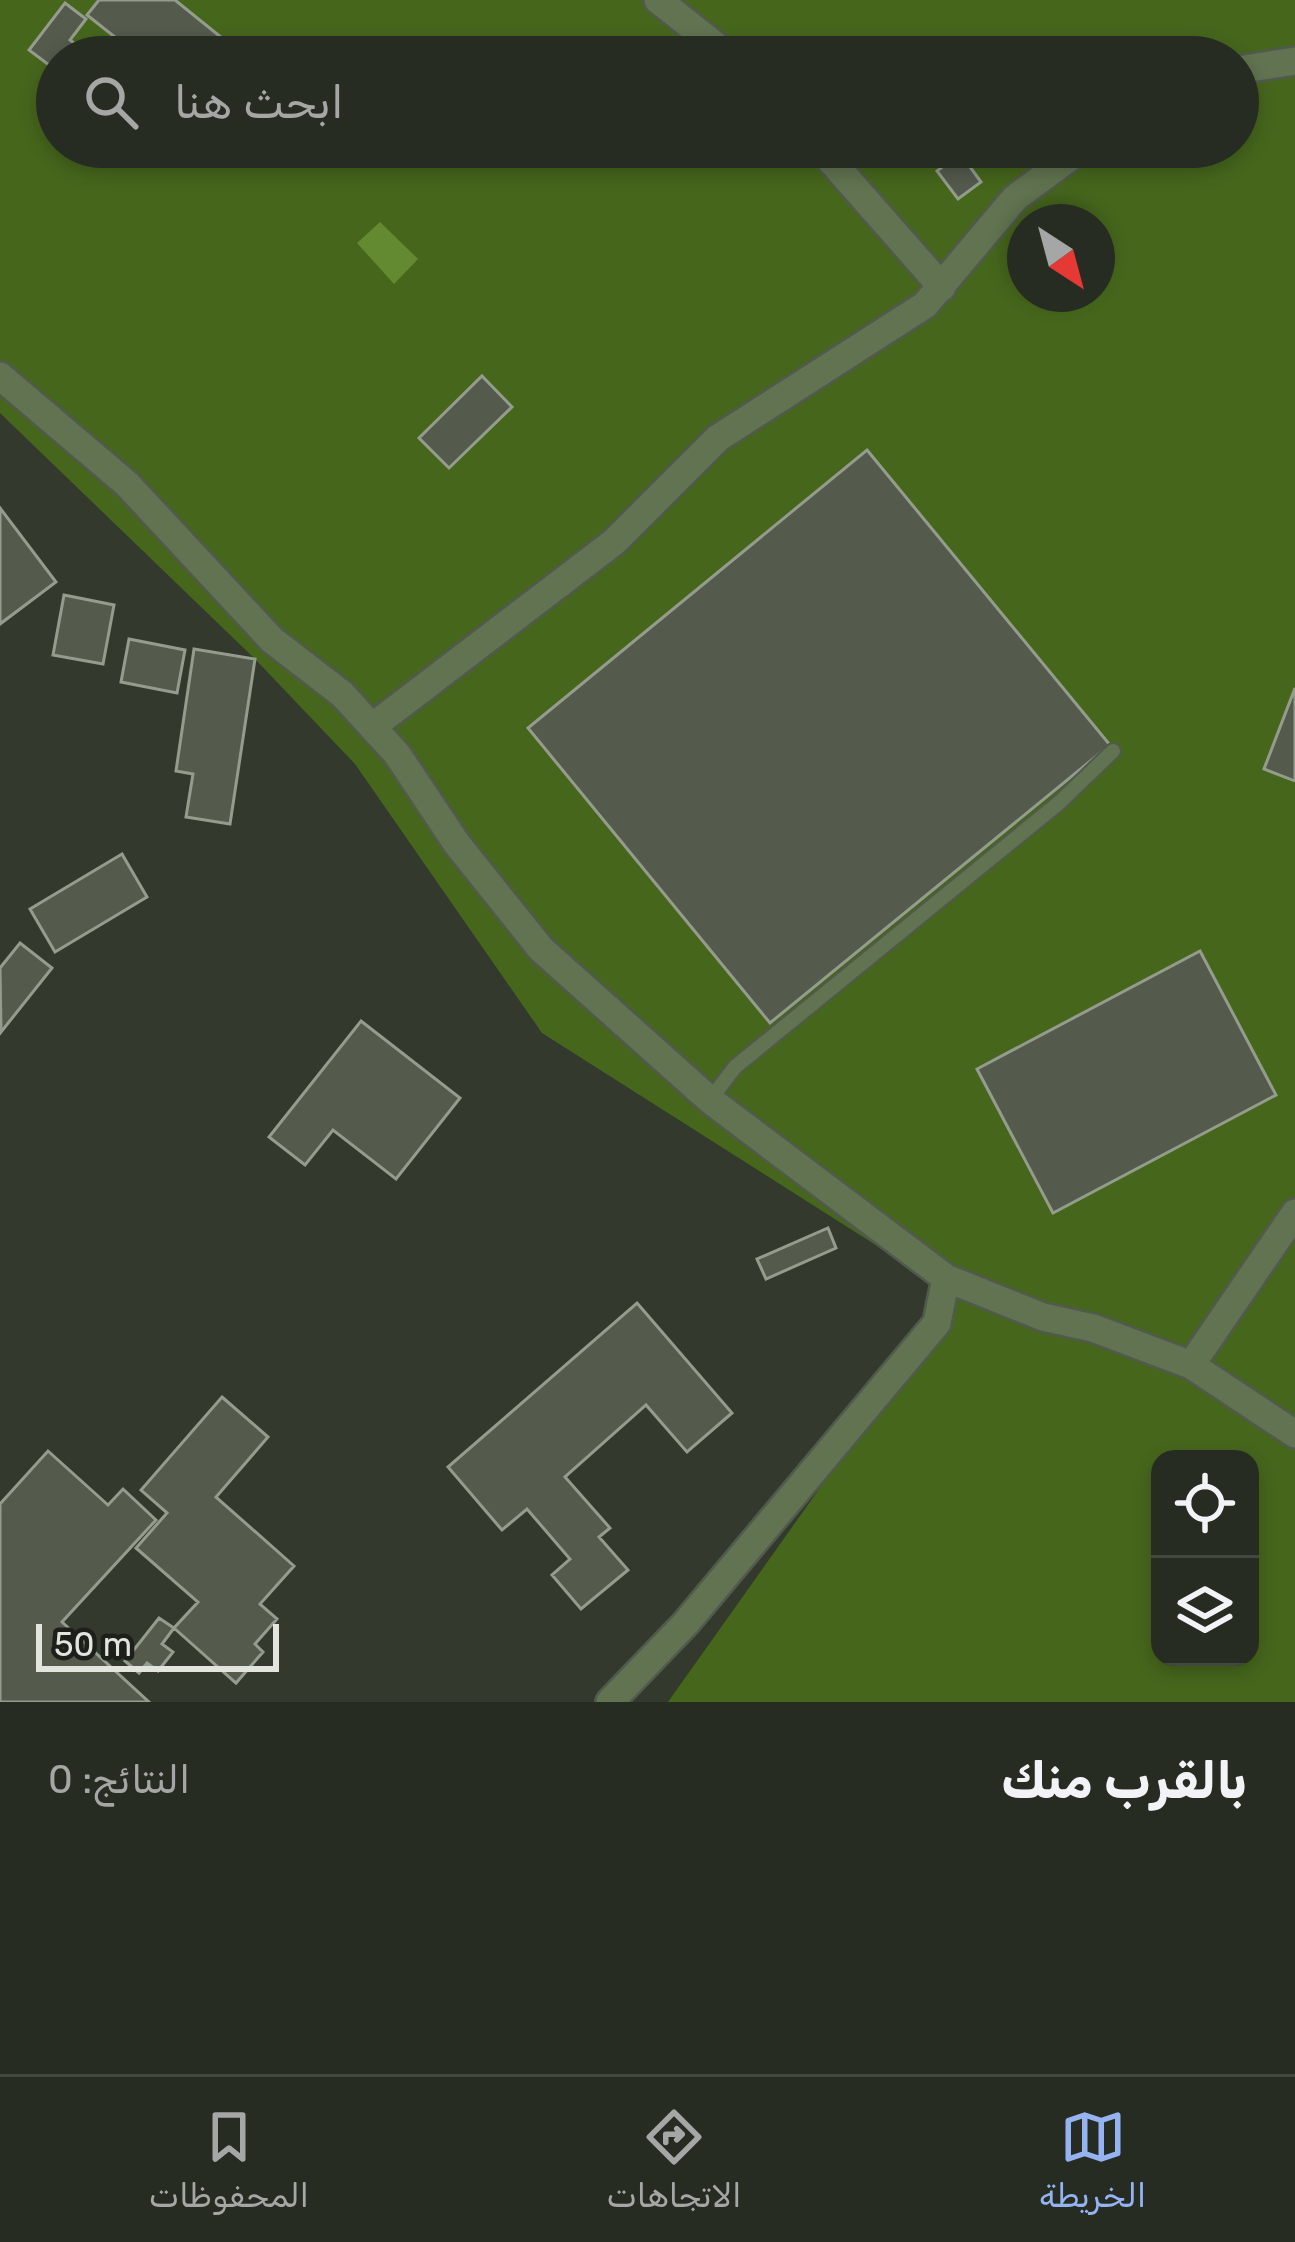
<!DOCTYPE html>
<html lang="ar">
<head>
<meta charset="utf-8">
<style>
  body { margin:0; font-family:Rubik,"Noto Sans Arabic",sans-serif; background:#2e342a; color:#f1f3f6; direction:rtl }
  .controls { position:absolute; right:36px; bottom:36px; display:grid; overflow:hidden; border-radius:24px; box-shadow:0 6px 18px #0003 }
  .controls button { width:108px; height:108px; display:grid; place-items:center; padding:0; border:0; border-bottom:3px solid #424840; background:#262c22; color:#f1f3f6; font:60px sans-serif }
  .compass { position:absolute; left:1007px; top:204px; width:108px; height:108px; border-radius:50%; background:#262c22; box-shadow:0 6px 18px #0003; rotate:144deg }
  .scale { position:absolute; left:36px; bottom:30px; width:243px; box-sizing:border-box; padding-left:12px; border:6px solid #e1e5dd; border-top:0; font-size:33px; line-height:42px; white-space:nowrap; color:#e1e5dd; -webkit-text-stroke:9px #1d201a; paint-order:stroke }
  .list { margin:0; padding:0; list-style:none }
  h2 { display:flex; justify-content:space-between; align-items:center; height:156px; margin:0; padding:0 48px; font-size:51px }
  h2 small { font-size:39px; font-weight:400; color:#a4a7a5 }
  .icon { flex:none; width:66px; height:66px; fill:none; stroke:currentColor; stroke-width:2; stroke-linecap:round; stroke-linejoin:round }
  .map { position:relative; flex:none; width:1295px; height:1702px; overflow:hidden; direction:ltr }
  .search { position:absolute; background:#262c22; box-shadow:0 6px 18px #0003; left:36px; right:36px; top:36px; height:132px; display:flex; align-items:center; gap:30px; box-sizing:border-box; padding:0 42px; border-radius:66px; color:#a4a7a5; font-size:45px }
  .sheet { height:372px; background:#262c22 }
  nav { display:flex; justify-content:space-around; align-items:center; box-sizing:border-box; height:168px; border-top:3px solid #424840; background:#262c22; font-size:33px; color:#a4a7a5 }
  nav a { display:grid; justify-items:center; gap:6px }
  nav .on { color:#95b2f1 }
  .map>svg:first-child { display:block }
  .green { fill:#46661c; fill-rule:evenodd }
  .water { fill:#638a31 }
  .building { fill:#545b4d; stroke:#949c8d; stroke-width:3 }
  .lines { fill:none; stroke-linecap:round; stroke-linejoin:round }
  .lane-casing { stroke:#52594d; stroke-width:18 }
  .street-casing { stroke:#52594d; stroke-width:32 }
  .lane { stroke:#617350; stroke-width:14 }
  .street { stroke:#617350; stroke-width:27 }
</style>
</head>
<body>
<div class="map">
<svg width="1295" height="1702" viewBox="0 0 1295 1702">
  <rect width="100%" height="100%" fill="#333a2d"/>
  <path class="green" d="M 0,0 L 1295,0 L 1295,1702 L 668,1702 L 956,1296 L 542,1033 L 355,764 L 255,659 L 0,413 ZM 57,57 L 1238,57 L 1238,147 L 57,147 ZM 1025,222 L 1097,222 L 1097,294 L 1025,294 ZM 1160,1459 L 1250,1459 L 1250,1657 L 1160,1657 Z"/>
  <path class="water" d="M 380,222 L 418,259 L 394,284 L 357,243 Z"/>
  <path class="building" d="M 99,0 L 175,0 L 227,42 L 215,57 L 140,57 L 87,15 Z
    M 65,3 L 86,19 L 70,40 L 92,57 L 57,57 L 57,71 L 29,50 Z
    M 960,153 L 981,182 L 958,199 L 937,171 Z
    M 482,376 L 512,407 L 449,468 L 419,438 Z
    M 867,450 L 1110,745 L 770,1023 L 528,728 Z
    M 0,508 L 56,582 L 0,624 Z
    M 64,595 L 114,605 L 103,664 L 53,655 Z
    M 129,639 L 185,650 L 177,693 L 121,682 Z
    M 194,649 L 255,659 L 230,824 L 186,817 L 193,774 L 176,771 Z
    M 1295,688 L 1295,781 L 1264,769 Z
    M 122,854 L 147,897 L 55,952 L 30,909 Z
    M 20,943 L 52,968 L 1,1032 L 0,968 Z
    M 1200,951 L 1276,1095 L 1053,1213 L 977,1069 Z
    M 361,1021 L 460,1098 L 396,1179 L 333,1130 L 305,1165 L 269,1137 Z
    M 828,1228 L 836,1248 L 766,1279 L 757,1259 Z
    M 637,1303 L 732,1413 L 687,1452 L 646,1405 L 565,1477 L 610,1528 L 599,1537 L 628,1570 L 581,1609 L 552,1575 L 570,1559 L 527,1509 L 502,1530 L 448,1467 Z
    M 222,1397 L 268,1437 L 216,1497 L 294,1566 L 260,1604 L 277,1619 L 255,1644 L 263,1652 L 236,1683 L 174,1628 L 198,1602 L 136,1548 L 167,1513 L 141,1490 Z
    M 48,1451 L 108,1505 L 123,1489 L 156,1520 L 62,1622 L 149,1702 L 0,1702 L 0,1504 Z
    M 159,1618 L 174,1628 L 162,1644 L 173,1652 L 158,1671 L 147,1663 L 139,1673 L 125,1661 Z"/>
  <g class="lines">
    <g class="lane-casing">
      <path id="lane" d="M 710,1100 L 735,1067 L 1060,802 L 1113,751"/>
    </g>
    <g class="street-casing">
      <path id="street" d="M 658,0 L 730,57
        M 1238,70 L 1295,61
        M 819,147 L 942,287
        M 0,376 L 127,484 L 272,640 L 342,694 L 397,754 L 457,844 L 541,949 L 710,1100 L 946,1278 L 1043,1317 L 1093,1328 L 1191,1365 L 1295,1434
        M 372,727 L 614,542 L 718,438 L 925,305 L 1015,198 L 1084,147
        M 1191,1365 L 1295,1213
        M 610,1702 L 686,1623 L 937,1323 L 946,1278"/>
    </g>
    <use href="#lane" class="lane"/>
    <use href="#street" class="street"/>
  </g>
</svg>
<div class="controls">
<button><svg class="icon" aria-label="locate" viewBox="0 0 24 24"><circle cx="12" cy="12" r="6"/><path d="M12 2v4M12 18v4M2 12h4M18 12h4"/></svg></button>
<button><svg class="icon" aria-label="layers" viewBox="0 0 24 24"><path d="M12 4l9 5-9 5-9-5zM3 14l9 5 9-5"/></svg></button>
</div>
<svg class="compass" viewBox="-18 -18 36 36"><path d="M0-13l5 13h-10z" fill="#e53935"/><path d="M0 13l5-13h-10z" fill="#a4a7a5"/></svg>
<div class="scale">50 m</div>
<div class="search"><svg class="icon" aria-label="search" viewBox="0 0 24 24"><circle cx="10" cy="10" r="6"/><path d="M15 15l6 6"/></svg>ابحث هنا</div>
</div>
<section class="sheet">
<h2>بالقرب منك<small>النتائج: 0</small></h2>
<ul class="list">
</ul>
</section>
<nav>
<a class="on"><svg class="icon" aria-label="map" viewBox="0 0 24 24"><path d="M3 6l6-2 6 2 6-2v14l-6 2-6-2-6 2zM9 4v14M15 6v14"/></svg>الخريطة</a>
<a><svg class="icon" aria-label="directions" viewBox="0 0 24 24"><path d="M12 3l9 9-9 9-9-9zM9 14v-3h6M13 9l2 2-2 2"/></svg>الاتجاهات</a>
<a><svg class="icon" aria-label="saved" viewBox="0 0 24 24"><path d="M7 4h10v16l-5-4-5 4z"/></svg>المحفوظات</a>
</nav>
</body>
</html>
